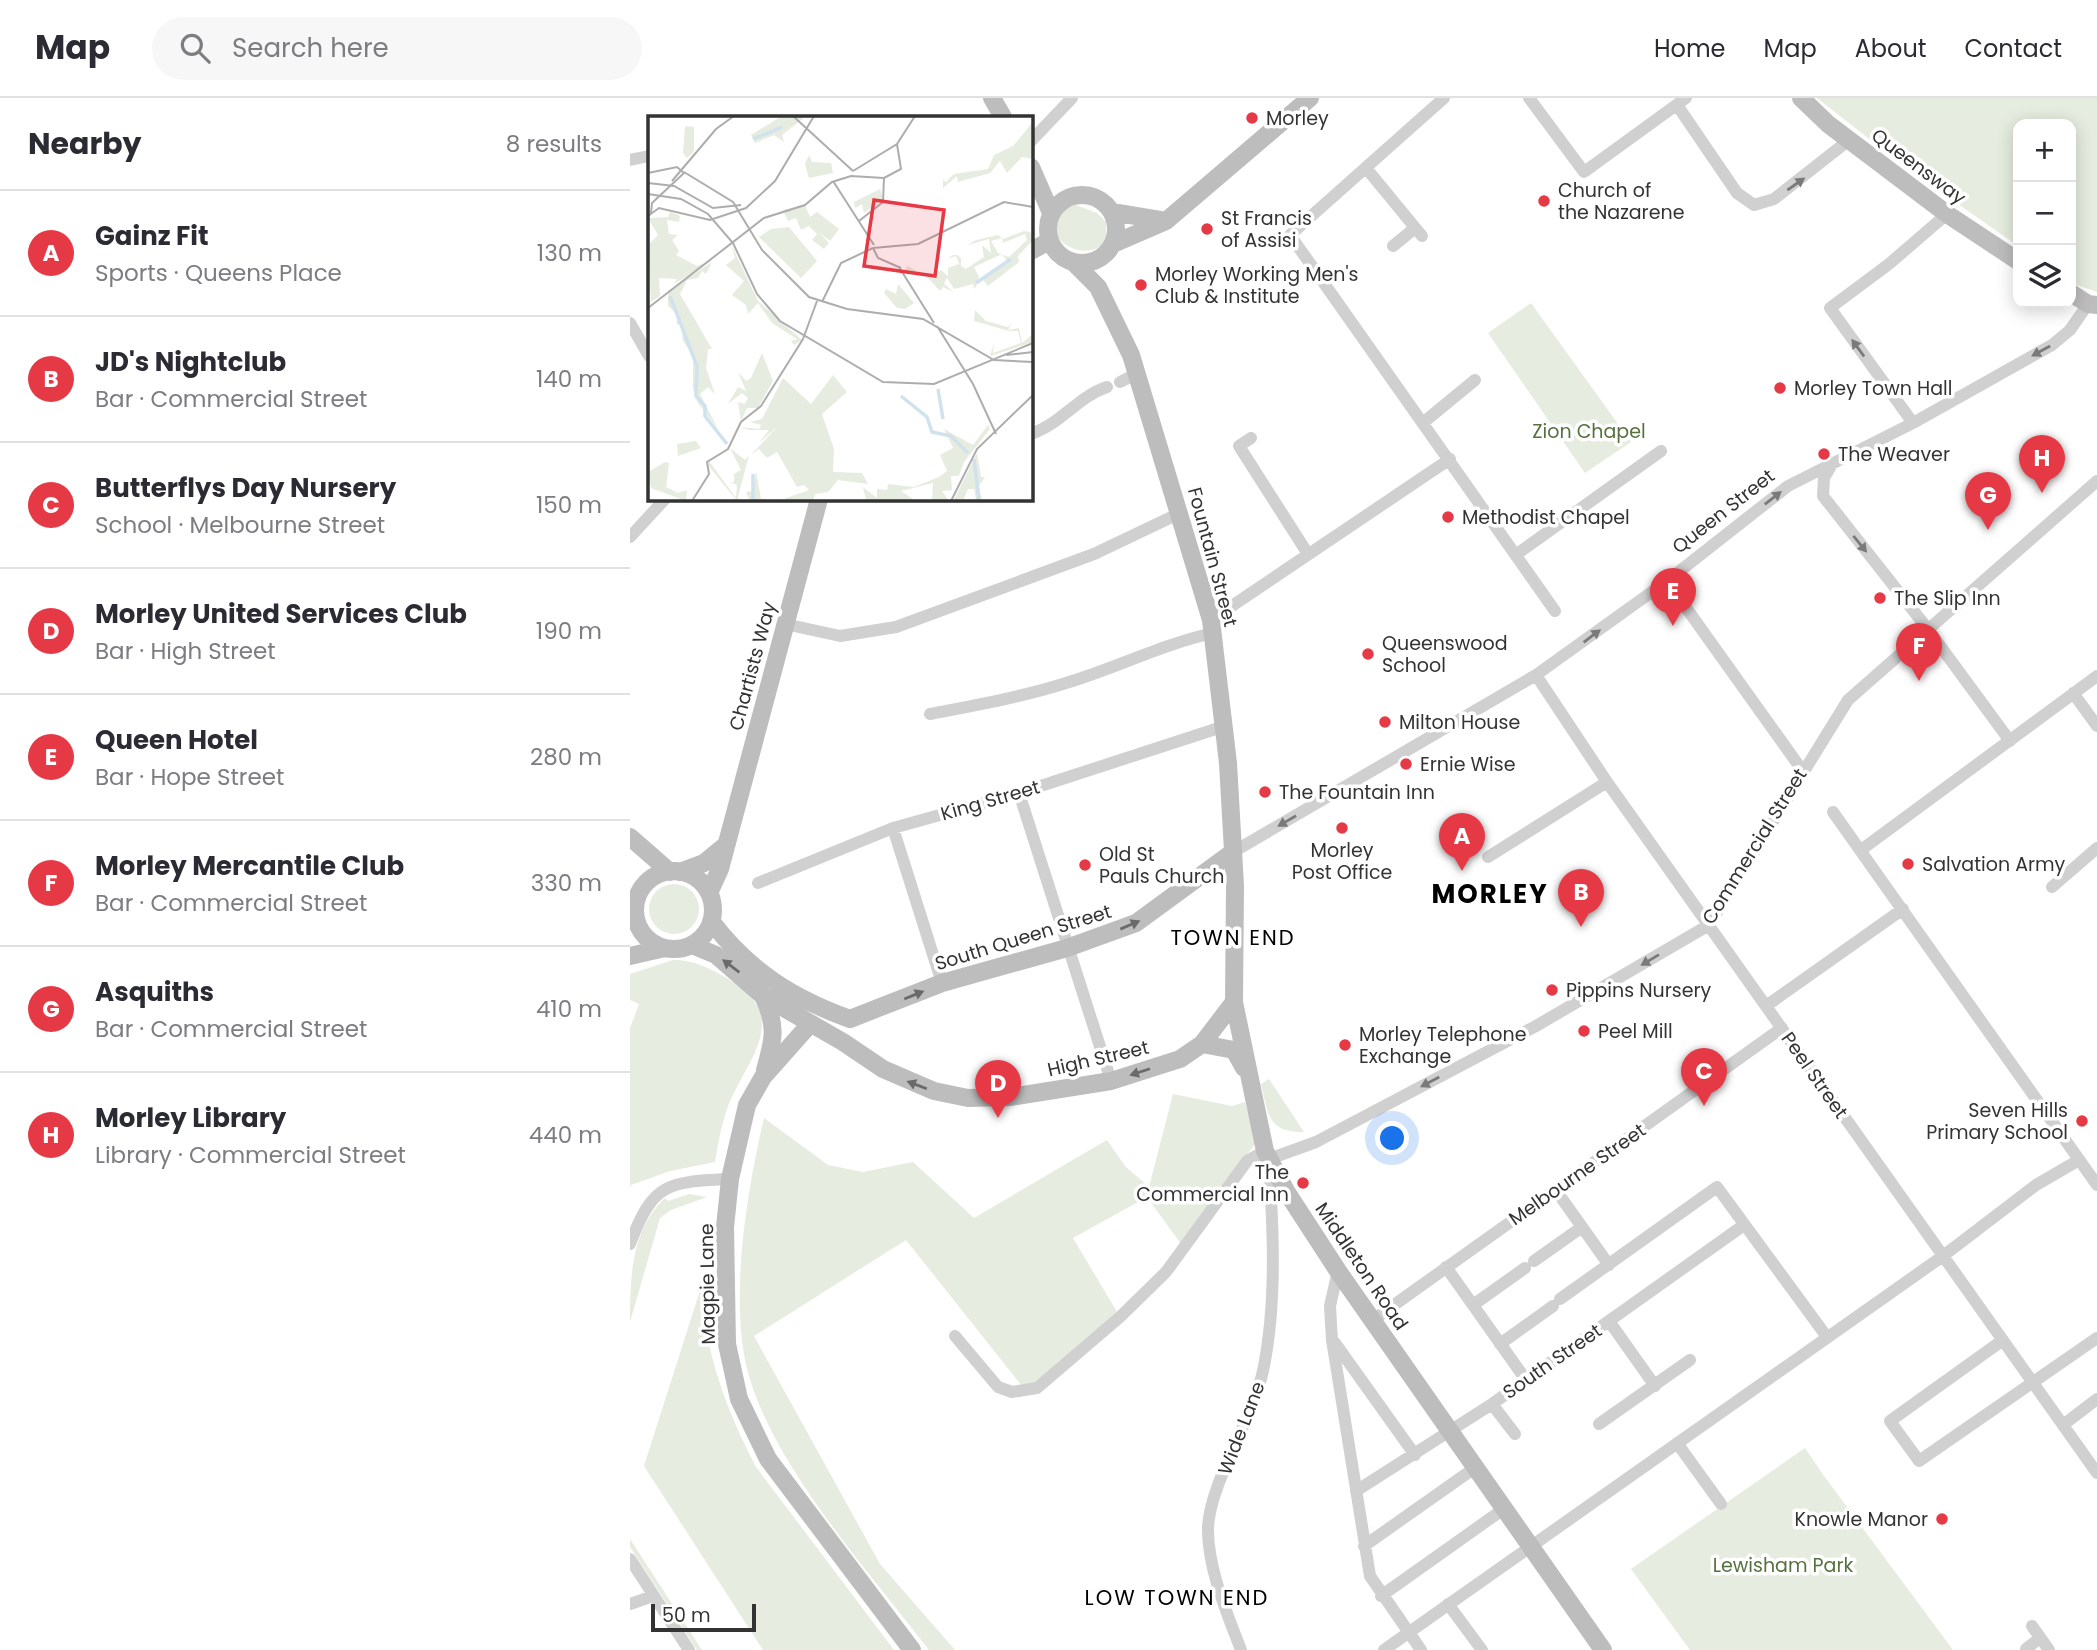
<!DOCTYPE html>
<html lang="en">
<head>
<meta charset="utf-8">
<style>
  body { margin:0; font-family:Poppins,sans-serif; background:#f7f7f7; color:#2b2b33 }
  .controls { position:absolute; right:21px; top:21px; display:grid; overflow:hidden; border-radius:14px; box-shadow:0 4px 18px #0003 }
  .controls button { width:63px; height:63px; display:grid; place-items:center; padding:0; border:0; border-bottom:2px solid #e1e1e2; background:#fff; color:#2b2b33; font:35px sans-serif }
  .scale { position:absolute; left:21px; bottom:18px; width:105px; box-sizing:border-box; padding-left:7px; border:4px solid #333; border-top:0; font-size:19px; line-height:24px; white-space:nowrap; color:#333; -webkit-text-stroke:5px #fff; paint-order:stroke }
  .you { position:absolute; left:763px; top:1041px; width:24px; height:24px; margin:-18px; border:5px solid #fff; border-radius:50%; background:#1a73e8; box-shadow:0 0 0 10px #1a73e833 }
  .badge { display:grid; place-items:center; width:46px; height:46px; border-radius:50%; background:#e63946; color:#fff; font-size:23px; font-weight:700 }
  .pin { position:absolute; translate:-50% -58px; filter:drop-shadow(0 2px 4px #0008) }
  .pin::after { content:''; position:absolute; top:37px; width:24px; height:21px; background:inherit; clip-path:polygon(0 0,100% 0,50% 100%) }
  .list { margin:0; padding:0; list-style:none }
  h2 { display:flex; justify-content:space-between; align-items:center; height:91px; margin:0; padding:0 28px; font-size:30px }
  h2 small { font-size:23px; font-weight:400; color:#7c7c81 }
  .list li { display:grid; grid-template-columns:46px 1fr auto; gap:21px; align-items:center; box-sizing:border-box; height:126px; padding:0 28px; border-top:2px solid #e1e1e2 }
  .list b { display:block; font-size:26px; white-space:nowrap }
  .list p { margin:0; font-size:23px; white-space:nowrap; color:#7c7c81 }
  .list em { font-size:23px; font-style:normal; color:#7c7c81 }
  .icon { flex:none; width:38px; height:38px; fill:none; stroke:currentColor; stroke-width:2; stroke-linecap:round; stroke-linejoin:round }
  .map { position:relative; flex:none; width:1467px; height:1552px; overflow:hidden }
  header { display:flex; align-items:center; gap:42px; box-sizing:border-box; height:98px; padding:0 35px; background:#fff; border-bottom:2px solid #e1e1e2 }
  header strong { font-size:33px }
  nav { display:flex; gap:38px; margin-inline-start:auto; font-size:24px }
  .search { width:490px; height:63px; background:#f7f7f7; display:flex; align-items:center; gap:18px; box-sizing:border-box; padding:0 24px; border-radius:38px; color:#7c7c81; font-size:26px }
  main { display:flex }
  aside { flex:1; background:#fff }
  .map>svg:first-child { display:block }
  .green { fill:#e6ecdf }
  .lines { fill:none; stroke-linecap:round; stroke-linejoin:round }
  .street { stroke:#d0d0d0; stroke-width:12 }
  .secondary { stroke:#bdbdbd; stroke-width:18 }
  .oneway { fill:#7a7a7a }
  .oneway2 { fill:#6a6a6a }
  .poi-dot { fill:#e63946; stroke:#fff; stroke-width:2.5 }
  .labels { text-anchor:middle; stroke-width:7; stroke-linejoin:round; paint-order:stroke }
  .poi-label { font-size:19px; fill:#333; stroke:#fff; text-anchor:start }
  .street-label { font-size:19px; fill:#333; stroke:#fff }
  .park-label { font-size:19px; fill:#56703f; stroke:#fff }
  .neighbourhood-label { font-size:21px; letter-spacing:2px; fill:#000; stroke:#fff }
  .district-label { font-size:26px; font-weight:bold; letter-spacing:2px; fill:#000; stroke:#fff }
  .inset-river { fill:none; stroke:#cfe2ee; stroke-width:3.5 }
  .inset-road { fill:none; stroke:#adadad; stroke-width:2 }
  .view { fill:#e63946; fill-opacity:0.15; stroke:#e63946; stroke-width:3.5 }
  .inset-edge { fill:none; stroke:#333; stroke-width:3.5 }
</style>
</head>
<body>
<header>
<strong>Map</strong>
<div class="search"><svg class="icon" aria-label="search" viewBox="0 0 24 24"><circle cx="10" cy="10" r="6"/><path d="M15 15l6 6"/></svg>Search here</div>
<nav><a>Home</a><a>Map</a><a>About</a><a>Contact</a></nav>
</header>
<main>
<aside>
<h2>Nearby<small>8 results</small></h2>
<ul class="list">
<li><span class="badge">A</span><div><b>Gainz Fit</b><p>Sports · Queens Place</p></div><em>130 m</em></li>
<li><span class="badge">B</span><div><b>JD's Nightclub</b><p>Bar · Commercial Street</p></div><em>140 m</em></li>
<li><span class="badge">C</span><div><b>Butterflys Day Nursery</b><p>School · Melbourne Street</p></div><em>150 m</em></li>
<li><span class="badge">D</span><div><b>Morley United Services Club</b><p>Bar · High Street</p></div><em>190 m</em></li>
<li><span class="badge">E</span><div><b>Queen Hotel</b><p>Bar · Hope Street</p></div><em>280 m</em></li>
<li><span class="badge">F</span><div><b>Morley Mercantile Club</b><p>Bar · Commercial Street</p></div><em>330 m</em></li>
<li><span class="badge">G</span><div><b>Asquiths</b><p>Bar · Commercial Street</p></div><em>410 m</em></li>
<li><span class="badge">H</span><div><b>Morley Library</b><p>Library · Commercial Street</p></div><em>440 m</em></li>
</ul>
</aside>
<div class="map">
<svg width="1467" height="1552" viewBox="0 0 1467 1552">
  <rect width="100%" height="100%" fill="#fff"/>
  <path class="green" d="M 1187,0 L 1467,0 L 1467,194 L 1441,185 L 1441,26 L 1388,26 L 1388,148 L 1271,66 Z
    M 446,107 L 467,115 L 476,124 L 476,142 C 459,168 408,142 428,113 Z
    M 901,205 L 1001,344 L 955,375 L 858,235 Z
    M19 811a25 25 0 1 1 50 0a25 25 0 1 1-50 0Z
    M 43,862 C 64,862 80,870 98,881 C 165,921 115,962 97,1011 C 91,1028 88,1046 85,1064 L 40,1073 L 1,1087 L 0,1090 L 0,930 L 9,906 L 0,902 L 0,876 Z
    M 639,981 L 674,1034 C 638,1035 638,1016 631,986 Z
    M 543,996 L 602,1008 L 615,1004 L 626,1045 L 551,1146 L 517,1099 L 443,1140 L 490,1219 L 396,1293 L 276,1142 L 124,1238 L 250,1466 L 325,1552 L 299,1552 C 240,1475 146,1371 119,1278 C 98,1205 117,1093 134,1020 L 198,1067 L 233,1074 L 283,1064 L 344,1120 L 477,1042 L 495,1068 L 519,1089 Z
    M 59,1096 L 77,1099 L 41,1112 L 30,1120 L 0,1224 C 0,1180 1,1132 35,1100 L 38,1103 Z
    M 74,1180 C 75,1200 74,1221 78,1241 C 87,1286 105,1329 126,1369 L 264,1552 L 133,1552 L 14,1368 Z
    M 1175,1350 L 1194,1378 L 1323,1552 L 1060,1552 L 1001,1471 Z
    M 0,1441 L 72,1552 L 67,1552 L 0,1449 Z"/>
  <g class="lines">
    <path class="street" d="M 814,0 L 660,137 L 925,513
      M 899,0 L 954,74 L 1056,0
      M 1047,7 L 1107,95 L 1124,107 L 1144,101 L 1219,42
      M 401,43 L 442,0
      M 0,62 L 19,58
      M 736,70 L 792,138
      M 763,148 L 785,130
      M 0,225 L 19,258
      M 490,284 L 508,275
      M 794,324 L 845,282
      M 1283,325 L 1200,210 L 1259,166 L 1317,116
      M 401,336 C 431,326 447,299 477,289
      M 621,340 L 609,348 L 678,456
      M 1201,368 L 1194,380 L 1193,398 L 1297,530 L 1380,643
      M 0,439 L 35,401
      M 887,456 L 1031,353
      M 1037,483 L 1172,672
      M 581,522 L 820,361
      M 155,526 L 210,538 L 266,529 L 464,456 L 550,415
      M 906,577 L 977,684 L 1467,1375
      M 1443,595 L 1467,628
      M 300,616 C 346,607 392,599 436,585 C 486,570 533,546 583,535
      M 389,695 L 481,983
      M 1203,714 L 1467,1087
      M 263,730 L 312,885
      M 1231,752 L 1467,578
      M 603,754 L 906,577 L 1037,483 L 1158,388 L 1283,325 L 1422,247 L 1440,232 L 1458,206
      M 858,759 L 977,684
      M 128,785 L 263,730 L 389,695 L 595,628
      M 1422,789 L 1467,750
      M 1136,908 L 1273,811
      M 925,1091 L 979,1167
      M 0,1146 C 23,1084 38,1084 100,1081
      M 904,1163 L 952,1129
      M 816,1169 L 896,1282
      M 708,1173 L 700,1208 L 702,1242 L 740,1478 L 791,1552
      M 930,1201 L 1087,1089 L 1197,1239
      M 843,1207 L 895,1170
      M 743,1222 L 1152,930
      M 979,1223 L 1025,1288
      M 325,1238 L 368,1289 L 382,1294 L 407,1290 L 490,1219 L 536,1174 L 617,1063 L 635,1053
      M 1373,1242 L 1260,1323 L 1289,1363 L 1467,1240
      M 705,1245 L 785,1357
      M 870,1246 L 923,1208
      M 862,1306 L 885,1336
      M 969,1326 L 1060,1262
      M 1433,1327 L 1467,1301
      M 1047,1345 L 1091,1406
      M 726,1393 L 862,1306 L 1114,1127
      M 734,1448 L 846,1369
      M 0,1461 L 59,1552
      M 751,1498 L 875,1410
      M 0,1506 L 23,1498
      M 818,1506 L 852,1552
      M 1402,1528 L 1419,1552
      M 1396,1551 L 1410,1540
      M 611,1552 C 597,1515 577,1469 578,1429 C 581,1381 624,1321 634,1268 C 647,1201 643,1129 639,1061 L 686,1044 L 906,928 L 1079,827 L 1218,602 L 1467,383
      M 754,1552 L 1313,1158 L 1406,1087 L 1449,1062"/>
    <path class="secondary" d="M 362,0 L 373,19
      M 1171,0 L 1198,26 L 1317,116 L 1388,163
      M 401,69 L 421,115
      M418 131a34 34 0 1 1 68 0a34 34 0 1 1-68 0Z
      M 482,114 L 536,123
      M 483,146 L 536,123 L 680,0
      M 401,153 L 419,143
      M 444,165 L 468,189 L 501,257 L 581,522 L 598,665 L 605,788 L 604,904 L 635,1053 L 656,1093 L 708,1173 L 973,1552
      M 1441,195 L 1458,206 L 1467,207
      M 0,739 L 40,774
      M5 812a39 39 0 1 1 78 0a39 39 0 1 1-78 0Z
      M 50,774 L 74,765 L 96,747
      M 79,795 L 90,771 L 189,401
      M 81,823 C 119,873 162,900 220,921
      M 62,847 L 86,857 L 133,898 L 213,944 L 253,971 L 304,993 L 338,1000 L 380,999 L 481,983 L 550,961 L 572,946 L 604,904
      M 0,858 L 35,850
      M 133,898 C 147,928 144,941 135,972
      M 220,921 L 312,885 L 437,850 L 506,825 L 603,754
      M 180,926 L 133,979 L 117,1007 L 100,1081 L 95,1129 L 97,1246 L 109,1301 L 138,1361 L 282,1552
      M 572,946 L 604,952 L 614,970"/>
  </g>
  <defs><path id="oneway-solid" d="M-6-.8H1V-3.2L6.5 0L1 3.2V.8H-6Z" transform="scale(1.75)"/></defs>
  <g class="oneway">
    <use href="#oneway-solid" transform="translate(1166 86) rotate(-35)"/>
    <use href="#oneway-solid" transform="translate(1228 250) rotate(-126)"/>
    <use href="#oneway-solid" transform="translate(1411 253) rotate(151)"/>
    <use href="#oneway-solid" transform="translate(1143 400) rotate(-38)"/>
    <use href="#oneway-solid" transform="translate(1230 446) rotate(51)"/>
    <use href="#oneway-solid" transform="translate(962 538) rotate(-37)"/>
    <use href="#oneway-solid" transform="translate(657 723) rotate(150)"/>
    <use href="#oneway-solid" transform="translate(1020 862) rotate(149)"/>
    <use href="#oneway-solid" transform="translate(800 984) rotate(152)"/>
  </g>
  <g class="oneway2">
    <use href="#oneway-solid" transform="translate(500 827) rotate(-23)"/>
    <use href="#oneway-solid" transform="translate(101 868) rotate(-143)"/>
    <use href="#oneway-solid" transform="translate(284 897) rotate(-22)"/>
    <use href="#oneway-solid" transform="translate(510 974) rotate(162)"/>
    <use href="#oneway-solid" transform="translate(287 987) rotate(-159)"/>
  </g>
  <g class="poi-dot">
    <circle cx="622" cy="20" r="7"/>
    <circle cx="914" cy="103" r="7"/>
    <circle cx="577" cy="131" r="7"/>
    <circle cx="511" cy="187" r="7"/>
    <circle cx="1150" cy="290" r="7"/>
    <circle cx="1194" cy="356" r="7"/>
    <circle cx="818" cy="419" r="7"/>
    <circle cx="1250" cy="500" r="7"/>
    <circle cx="738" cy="556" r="7"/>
    <circle cx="755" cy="624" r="7"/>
    <circle cx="776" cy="666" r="7"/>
    <circle cx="635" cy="694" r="7"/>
    <circle cx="712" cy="730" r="7"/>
    <circle cx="1278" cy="766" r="7"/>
    <circle cx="455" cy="767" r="7"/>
    <circle cx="922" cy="892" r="7"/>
    <circle cx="954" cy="933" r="7"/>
    <circle cx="715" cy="947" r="7"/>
    <circle cx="1452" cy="1023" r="7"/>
    <circle cx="673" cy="1085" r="7"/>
    <circle cx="1312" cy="1421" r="7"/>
  </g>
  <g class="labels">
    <g class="poi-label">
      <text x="636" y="27">Morley</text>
      <text x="928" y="99">Church of<tspan x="928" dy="22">the Nazarene</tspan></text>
      <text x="591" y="127">St Francis<tspan x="591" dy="22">of Assisi</tspan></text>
      <text x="525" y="183">Morley Working Men's<tspan x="525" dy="22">Club &amp; Institute</tspan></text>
      <text x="1164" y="297">Morley Town Hall</text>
      <text x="1208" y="363">The Weaver</text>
      <text x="832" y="426">Methodist Chapel</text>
      <text x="1264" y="507">The Slip Inn</text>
      <text x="752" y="552">Queenswood<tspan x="752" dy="22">School</tspan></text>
      <text x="769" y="631">Milton House</text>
      <text x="790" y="673">Ernie Wise</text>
      <text x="649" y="701">The Fountain Inn</text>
      <text x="712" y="759" text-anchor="middle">Morley<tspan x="712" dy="22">Post Office</tspan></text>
      <text x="469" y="763">Old St<tspan x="469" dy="22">Pauls Church</tspan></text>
      <text x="1292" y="773">Salvation Army</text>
      <text x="936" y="899">Pippins Nursery</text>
      <text x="968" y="940">Peel Mill</text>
      <text x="729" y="943">Morley Telephone<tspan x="729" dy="22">Exchange</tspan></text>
      <text x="1438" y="1019" text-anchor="end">Seven Hills<tspan x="1438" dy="22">Primary School</tspan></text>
      <text x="659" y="1081" text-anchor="end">The<tspan x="659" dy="22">Commercial Inn</tspan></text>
      <text x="1298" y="1428" text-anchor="end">Knowle Manor</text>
    </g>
    <g class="street-label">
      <text transform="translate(1289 68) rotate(37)" y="7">Queensway</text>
      <text transform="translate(1093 413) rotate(-38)" y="7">Queen Street</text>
      <text transform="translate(583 459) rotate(75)" y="7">Fountain Street</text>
      <text transform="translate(122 568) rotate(-75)" y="7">Chartists Way</text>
      <text transform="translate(360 702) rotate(-16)" y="7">King Street</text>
      <text transform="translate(1124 748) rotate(-58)" y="7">Commercial Street</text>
      <text transform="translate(393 839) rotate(-17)" y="7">South Queen Street</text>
      <text transform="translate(468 960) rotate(-13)" y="7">High Street</text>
      <text transform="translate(1185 977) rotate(55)" y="7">Peel Street</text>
      <text transform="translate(947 1076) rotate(-35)" y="7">Melbourne Street</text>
      <text transform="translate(732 1168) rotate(56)" y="7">Middleton Road</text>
      <text transform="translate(77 1186) rotate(-91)" y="7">Magpie Lane</text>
      <text transform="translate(922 1263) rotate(-35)" y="7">South Street</text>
      <text transform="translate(611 1330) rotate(-69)" y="7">Wide Lane</text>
    </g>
    <g class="park-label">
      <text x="959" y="340">Zion Chapel</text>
      <text x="1153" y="1474">Lewisham Park</text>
    </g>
    <g class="neighbourhood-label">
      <text x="603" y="847">TOWN END</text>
      <text x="547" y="1507">LOW TOWN END</text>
    </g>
    <g class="district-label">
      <text x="860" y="805">MORLEY</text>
    </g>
  </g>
  <g transform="translate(18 18)">
    <rect width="385" height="385" fill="#fff"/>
    <path d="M 134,0 L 158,0 L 134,19 L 136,26 L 126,19 L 107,27 L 103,19 ZM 385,6 L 385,43 L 374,41 L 359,57 L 352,45 L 342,57 L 310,66 L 309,60 L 295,72 L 295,64 L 298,66 L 306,58 L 340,53 L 346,39 L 365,30 ZM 37,10 L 46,11 L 46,35 L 39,42 L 35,37 ZM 161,39 L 164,46 L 183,47 L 185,57 L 161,62 L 157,48 ZM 232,73 L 235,83 L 216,97 L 214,88 L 207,92 L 206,86 ZM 157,89 L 162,101 L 169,96 L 191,113 L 182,125 L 171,116 L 181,127 L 176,133 L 164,124 L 169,118 L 161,110 L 153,114 L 148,102 L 140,105 L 135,94 ZM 22,96 L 43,104 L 32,100 L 31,106 L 19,104 L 21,118 L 30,119 L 24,124 L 31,135 L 28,139 L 49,150 L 63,145 L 26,168 L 29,163 L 11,162 L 12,180 L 3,186 L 0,129 L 10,119 L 0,102 L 20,101 ZM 141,111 L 169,145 L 153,162 L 111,121 L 123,113 ZM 376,115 L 382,116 L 385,124 L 370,140 L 371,146 L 340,170 L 335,164 L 359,145 L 354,138 L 326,151 L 331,161 L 327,173 L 325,168 L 306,173 L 299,162 L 296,168 L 306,176 L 295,171 L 292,175 L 280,162 L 256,154 L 260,150 L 278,161 L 293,154 L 300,160 L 300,152 L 311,148 L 308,140 L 299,143 L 305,139 L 309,139 L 313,142 L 313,150 L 318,153 L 336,141 L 334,129 L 343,137 L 341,123 L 320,129 L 328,124 L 350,119 L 355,123 ZM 377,118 L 379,124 L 361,141 L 350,137 L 343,125 L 354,122 L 355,127 ZM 83,128 L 110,185 L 154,224 L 146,229 L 143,225 L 149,223 L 124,207 L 110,187 L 100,198 L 98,189 L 84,179 L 96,165 L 78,149 L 87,142 ZM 64,146 L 58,158 L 54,155 L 50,162 L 39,164 L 32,178 L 64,233 L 60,233 L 58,252 L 67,278 L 60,271 L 52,278 L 70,313 L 50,287 L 45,273 L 45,240 L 35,225 L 33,209 L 28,208 L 31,200 L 20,190 L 20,175 ZM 250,168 L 266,187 L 257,193 L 249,192 L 236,177 L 238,173 L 248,178 ZM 327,194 L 338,205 L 360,211 L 364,207 L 360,214 L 371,212 L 374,227 L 385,218 L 385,226 L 342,240 L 346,227 L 345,237 L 373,227 L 370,215 L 361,215 L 326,205 ZM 114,237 L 125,265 L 110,292 L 99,292 L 93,305 L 90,286 L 97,288 L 100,282 L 94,277 L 80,288 L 90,271 L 98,275 L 90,256 L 98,265 L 103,262 ZM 185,259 L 199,276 L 174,298 L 186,333 L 185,356 L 214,357 L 220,368 L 190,364 L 180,376 L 167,378 L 165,385 L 102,385 L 98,376 L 105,375 L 108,355 L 113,383 L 130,385 L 161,374 L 156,369 L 149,371 L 129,336 L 119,342 L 111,333 L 103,339 L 130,310 L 111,327 L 121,314 L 102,314 L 92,311 L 111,313 L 113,309 L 102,306 L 114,303 L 135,262 L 163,288 ZM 340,309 L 342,313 L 316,346 L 311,360 L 303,360 L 304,374 L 294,375 L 301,385 L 284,385 L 285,367 L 253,375 L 268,385 L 210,385 L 218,384 L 215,371 L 229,382 L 229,373 L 239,374 L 240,368 L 266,371 L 291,361 L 299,355 L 292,339 L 305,332 L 296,313 L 325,329 ZM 48,325 L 53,332 L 30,340 L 29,328 ZM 82,332 L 97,344 L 101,339 L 89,385 L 60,349 L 61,345 L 88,382 L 89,369 L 82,366 L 86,366 L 86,358 L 93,354 ZM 329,337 L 333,361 L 337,361 L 331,370 L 334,385 L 328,383 L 326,373 L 320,373 L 316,383 L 306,384 ZM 17,346 L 21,347 L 18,371 L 30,377 L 39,374 L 38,385 L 3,372 L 0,356 Z" fill="#e6ecdf" fill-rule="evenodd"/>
    <path class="inset-river" d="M 105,23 L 134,11M 328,167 L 363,143M 22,180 L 49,250 L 48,280 L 57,290 L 57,300 L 79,328M 290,273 L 295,303M 253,280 L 279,301 L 284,316 L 303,320 L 320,337M 326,343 L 331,385M 105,385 L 105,358"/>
    <path class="inset-road" d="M 145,0 L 205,55M 205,55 L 249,28 L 267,0M 36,56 L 85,86 L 114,134 L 161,181 L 199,193 L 275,203 L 346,244 L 385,246M 0,57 L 29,51 L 36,57 L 4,87 L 3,97M 236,62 L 253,53 L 249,28M 24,65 L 68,13 L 86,0M 185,65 L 226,129M 0,67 L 26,70 L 65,92 L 93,89M 0,78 L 33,83 L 60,98 L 85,127 L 109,178 L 132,205 L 235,266 L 286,268 L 385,227M 0,100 L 11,92 L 62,104 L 98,92 L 127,65 L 166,0M 211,105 L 235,86 L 236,62M 225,132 L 270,128 L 356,86 L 385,91M 225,132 L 230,142 L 253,152M 251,151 L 286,207M 174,186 L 193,147 L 225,132M 0,192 L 116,102 L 157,89 L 184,66 L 203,60 L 236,62M 289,210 L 325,268 L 348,318M 358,239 L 385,236M 44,385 L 61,358 L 59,346 L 80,333 L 93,306 L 113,290 L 155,223 L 169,185M 303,385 L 329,333 L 385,279"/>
    <path class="view" d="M 226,84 L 296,94 L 287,160 L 216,150 Z"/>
    <rect width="385" height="385" class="inset-edge"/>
  </g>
</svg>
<div class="controls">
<button>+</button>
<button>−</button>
<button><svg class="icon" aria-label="layers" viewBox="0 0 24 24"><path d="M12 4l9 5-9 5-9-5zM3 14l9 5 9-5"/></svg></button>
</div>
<div class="scale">50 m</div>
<div class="you"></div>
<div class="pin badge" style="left:832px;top:773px">A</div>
<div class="pin badge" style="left:951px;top:829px">B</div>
<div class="pin badge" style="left:1074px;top:1008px">C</div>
<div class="pin badge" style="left:368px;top:1020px">D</div>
<div class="pin badge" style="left:1043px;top:528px">E</div>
<div class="pin badge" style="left:1289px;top:583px">F</div>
<div class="pin badge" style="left:1358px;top:432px">G</div>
<div class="pin badge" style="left:1412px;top:395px">H</div>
</div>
</main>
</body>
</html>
